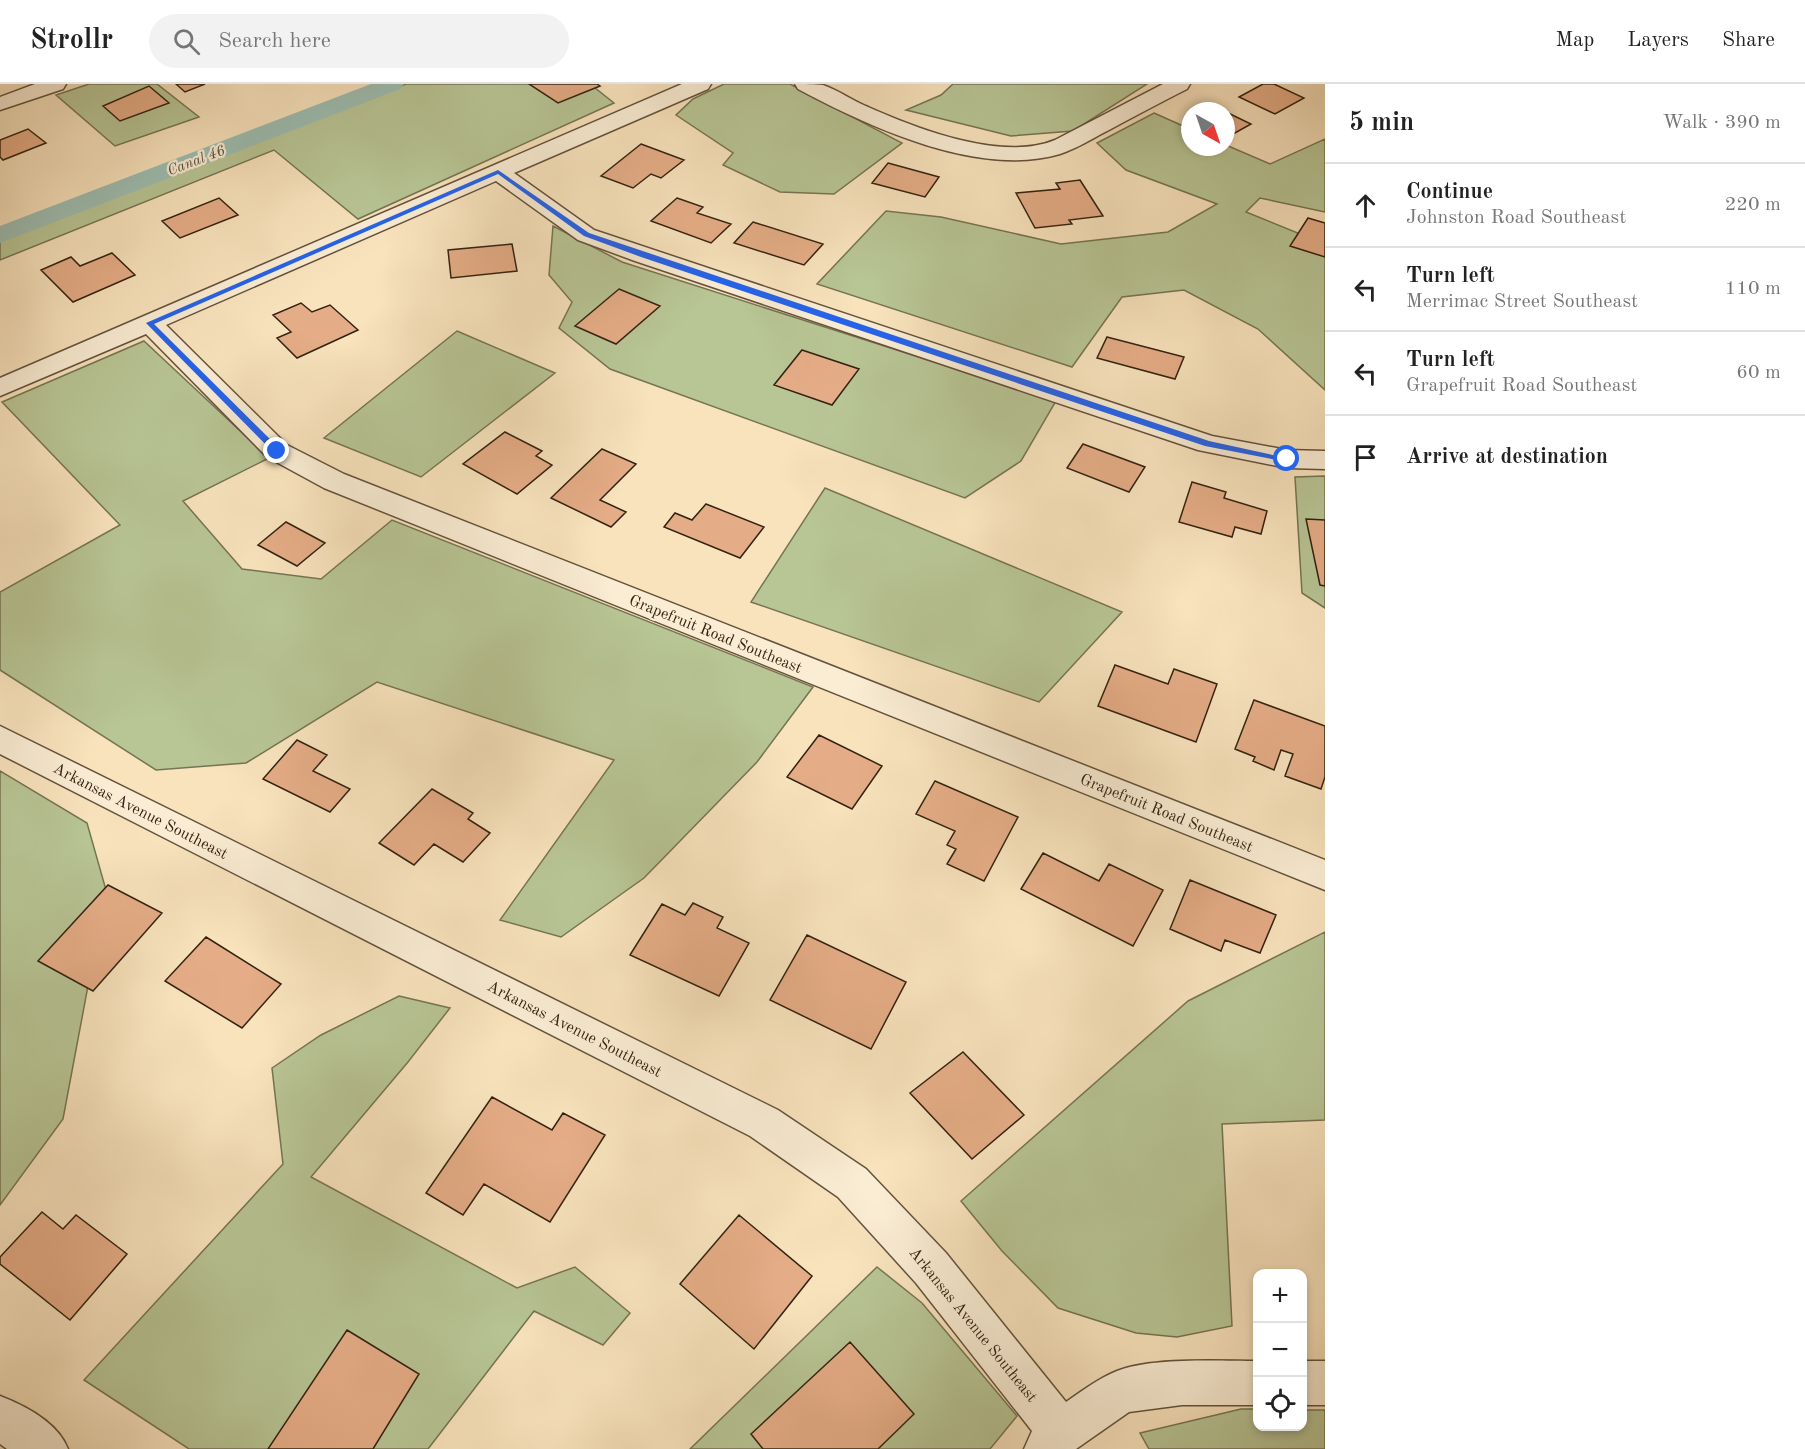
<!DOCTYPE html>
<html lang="en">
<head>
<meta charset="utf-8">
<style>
  body { margin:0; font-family:"Old Standard TT",serif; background:#f2f2f2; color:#222 }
  .controls { position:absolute; right:18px; bottom:18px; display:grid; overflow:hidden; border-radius:12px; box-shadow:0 3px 9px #0003 }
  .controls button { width:54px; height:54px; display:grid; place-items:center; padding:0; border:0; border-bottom:2px solid #e0e0e0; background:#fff; color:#222; font:30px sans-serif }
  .compass { position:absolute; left:1181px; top:18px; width:54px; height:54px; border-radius:50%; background:#fff; box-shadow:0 3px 9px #0003; rotate:140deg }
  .stop { position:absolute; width:18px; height:18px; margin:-14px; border:4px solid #2563eb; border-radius:50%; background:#fff }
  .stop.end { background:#2563eb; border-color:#fff; box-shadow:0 2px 6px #0008 }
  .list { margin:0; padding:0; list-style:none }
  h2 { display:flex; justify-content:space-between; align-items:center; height:78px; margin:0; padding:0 24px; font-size:26px }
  h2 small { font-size:20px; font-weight:400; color:#767676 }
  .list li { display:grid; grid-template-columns:39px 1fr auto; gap:18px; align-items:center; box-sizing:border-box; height:84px; padding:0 24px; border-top:2px solid #e0e0e0 }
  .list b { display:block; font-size:22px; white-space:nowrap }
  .list p { margin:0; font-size:20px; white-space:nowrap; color:#767676 }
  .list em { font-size:20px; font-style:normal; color:#767676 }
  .icon { flex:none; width:33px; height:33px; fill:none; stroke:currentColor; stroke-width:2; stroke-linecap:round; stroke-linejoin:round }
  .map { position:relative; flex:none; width:1325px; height:1365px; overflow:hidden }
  header { display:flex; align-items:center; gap:36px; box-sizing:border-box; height:84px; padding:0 30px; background:#fff; border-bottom:2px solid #e0e0e0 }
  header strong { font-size:28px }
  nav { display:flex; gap:33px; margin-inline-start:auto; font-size:21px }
  .search { width:420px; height:54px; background:#f2f2f2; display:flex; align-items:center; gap:15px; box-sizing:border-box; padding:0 21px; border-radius:33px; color:#767676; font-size:22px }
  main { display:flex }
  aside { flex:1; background:#fff }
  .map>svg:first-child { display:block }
  .green { fill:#b8c595; stroke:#767453; stroke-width:1.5 }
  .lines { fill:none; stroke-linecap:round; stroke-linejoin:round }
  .canal { fill:#9dbeb2; fill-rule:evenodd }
  .building { fill:#e5ad87; stroke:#321; stroke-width:1.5 }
  .street-casing { stroke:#64523c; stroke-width:3 }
  .street { fill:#faedd4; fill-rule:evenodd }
  .route { fill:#2563eb }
  .labels { text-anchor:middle; stroke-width:4.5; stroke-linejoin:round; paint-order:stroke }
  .far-water-label { font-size:15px; font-style:italic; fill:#535141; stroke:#faedd4 }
  .street-label { font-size:16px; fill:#321; stroke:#faedd4 }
</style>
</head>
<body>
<header>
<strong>Strollr</strong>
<div class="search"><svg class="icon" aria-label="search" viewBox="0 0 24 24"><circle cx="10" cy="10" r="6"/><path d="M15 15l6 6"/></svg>Search here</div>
<nav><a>Map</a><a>Layers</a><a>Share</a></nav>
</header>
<main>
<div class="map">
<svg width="1325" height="1365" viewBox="0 0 1325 1365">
  <rect width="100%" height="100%" fill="#f8e3bd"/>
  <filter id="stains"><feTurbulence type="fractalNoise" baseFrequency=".00333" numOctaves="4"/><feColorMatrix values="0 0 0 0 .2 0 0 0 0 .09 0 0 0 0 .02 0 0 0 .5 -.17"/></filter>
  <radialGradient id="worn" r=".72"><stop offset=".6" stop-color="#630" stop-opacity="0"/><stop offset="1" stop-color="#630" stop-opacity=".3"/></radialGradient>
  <path class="green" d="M 89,0 L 157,0 L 199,33 L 115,62 L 56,11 Z
    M 406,0 L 590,0 L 614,19 L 358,135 L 274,66 L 0,176 L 0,157 Z
    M 724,0 L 790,0 L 902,59 L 834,110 L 780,108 L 723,81 L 733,69 L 676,31 L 693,15 Z
    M 953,0 L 1147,0 L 1073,47 L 1011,52 L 906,26 L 941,11 Z
    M 1154,29 L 1190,45 L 1190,63 L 1226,61 L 1270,80 L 1325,55 L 1325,128 L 1260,114 L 1246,128 L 1325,160 L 1325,306 L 1258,245 L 1184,206 L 1122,213 L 1072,283 L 817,200 L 886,127 L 941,133 L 1061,160 L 1168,148 L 1217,120 L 1126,86 L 1097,59 Z
    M 553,142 L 622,178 L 1056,317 L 1021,377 L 965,414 L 610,285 L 559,244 L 572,218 L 549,191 Z
    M 457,247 L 555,289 L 421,393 L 324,354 Z
    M 144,257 L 269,374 L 183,417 L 242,485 L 321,495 L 392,436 L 813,603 L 757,678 L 644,794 L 561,853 L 500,836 L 614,676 L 377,598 L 246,679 L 156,686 L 0,586 L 0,508 L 120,441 L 2,318 Z
    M 1325,392 L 1325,524 L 1302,509 L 1295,393 Z
    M 825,404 L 1122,528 L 1039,618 L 751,518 Z
    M 0,687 L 87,739 L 106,806 L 63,1035 L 0,1121 Z
    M 1325,848 L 1325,1036 L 1222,1040 L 1232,1242 L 1177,1253 L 1136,1249 L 1058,1224 L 1002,1167 L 961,1117 L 1188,917 Z
    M 399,912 L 450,924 L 408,978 L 311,1093 L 517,1204 L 575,1183 L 630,1229 L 603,1261 L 534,1227 L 428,1365 L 189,1365 L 84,1296 L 283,1080 L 272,984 L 321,951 Z
    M 877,1183 L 922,1219 L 1017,1332 L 990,1365 L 690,1365 Z
    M 1241,1325 L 1257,1325 L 1258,1342 L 1302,1342 L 1303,1326 L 1325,1326 L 1325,1365 L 1149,1365 L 1140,1349 Z"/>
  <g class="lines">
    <path class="canal" d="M 371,0 L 404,0 L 400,5 L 0,159 L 0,142 Z"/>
  </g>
  <path class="building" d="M 176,0 L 205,0 L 185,8 Z
    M 529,0 L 597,0 L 600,2 L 558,19 Z
    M 1263,0 L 1274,0 L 1304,14 L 1275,30 L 1239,13 Z
    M 149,2 L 169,19 L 120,37 L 103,22 Z
    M 1226,28 L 1251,40 L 1226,54 Z
    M 28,45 L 46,59 L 3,76 L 0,73 L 0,56 Z
    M 641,60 L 684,76 L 661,94 L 651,90 L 633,104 L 601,92 Z
    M 888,79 L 939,93 L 925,113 L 872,99 Z
    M 1080,96 L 1103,132 L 1069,136 L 1072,140 L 1035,144 L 1016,109 L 1060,105 L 1056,99 Z
    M 219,114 L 238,131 L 180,154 L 162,137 Z
    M 677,114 L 703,123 L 697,129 L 731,140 L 711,159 L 651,137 Z
    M 1308,134 L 1325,139 L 1325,173 L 1290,162 Z
    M 753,138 L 823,160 L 804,181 L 734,159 Z
    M 512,160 L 517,187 L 451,194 L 448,166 Z
    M 112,169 L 135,191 L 73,218 L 41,186 L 71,173 L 80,182 Z
    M 619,205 L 660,222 L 616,260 L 575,242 Z
    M 301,219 L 312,228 L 330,221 L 358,246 L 297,274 L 277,254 L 291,248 L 273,231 Z
    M 1107,253 L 1184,273 L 1175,295 L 1097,274 Z
    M 802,266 L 859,285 L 832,321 L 774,301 Z
    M 505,348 L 542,367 L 536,372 L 552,381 L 517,410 L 463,380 Z
    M 1083,360 L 1145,383 L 1129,408 L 1067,384 Z
    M 602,365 L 636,380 L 600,416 L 626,428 L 611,443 L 551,414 Z
    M 1192,398 L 1226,408 L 1224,414 L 1267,427 L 1261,450 L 1235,443 L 1232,453 L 1179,438 Z
    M 706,420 L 764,443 L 740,474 L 664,443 L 675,429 L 692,436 Z
    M 1306,435 L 1325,436 L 1325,502 L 1320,501 Z
    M 286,438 L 325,459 L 297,482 L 258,461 Z
    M 1115,581 L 1168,600 L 1174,585 L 1217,600 L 1196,658 L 1098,622 Z
    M 1254,616 L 1325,642 L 1325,693 L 1321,705 L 1285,692 L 1293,670 L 1281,666 L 1274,686 L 1253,677 L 1255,673 L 1235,665 Z
    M 819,651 L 882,682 L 852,725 L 787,693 Z
    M 297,656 L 327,671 L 313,687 L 350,705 L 330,728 L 263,695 Z
    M 935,697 L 1018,733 L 984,797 L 947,780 L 956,765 L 947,761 L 955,747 L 916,730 Z
    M 432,705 L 473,729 L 468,735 L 490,749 L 463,778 L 434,760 L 414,781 L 379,759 Z
    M 1043,769 L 1099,797 L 1109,780 L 1163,806 L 1133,862 L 1021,805 Z
    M 1190,796 L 1276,831 L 1260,869 L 1225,856 L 1221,867 L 1170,845 Z
    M 108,801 L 162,829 L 93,907 L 38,877 Z
    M 693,819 L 723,833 L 717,844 L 749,859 L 719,912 L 630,871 L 662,820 L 685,831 Z
    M 807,851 L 906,898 L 871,965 L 770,916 Z
    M 206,853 L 281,900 L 242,944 L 165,897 Z
    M 963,968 L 1024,1031 L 972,1075 L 910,1009 Z
    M 492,1013 L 552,1046 L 563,1029 L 605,1051 L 550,1138 L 484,1100 L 463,1131 L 426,1109 Z
    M 42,1128 L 63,1145 L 76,1131 L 127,1170 L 70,1236 L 0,1180 L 0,1173 Z
    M 739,1131 L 812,1192 L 754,1265 L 680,1200 Z
    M 347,1246 L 419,1290 L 373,1365 L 268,1365 Z
    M 850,1258 L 914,1330 L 878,1365 L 763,1365 L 751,1350 Z"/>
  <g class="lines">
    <g class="street-casing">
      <path id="street" d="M 35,0 L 66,0 L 63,5 L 0,26 L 0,13 Z
        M 682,0 L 711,0 L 708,5 L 514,89 L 594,146 L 1212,352 L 1287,366 L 1325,367 L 1325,385 L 1287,384 L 1198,366 L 635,177 L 578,156 L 496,97 L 166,241 L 287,361 L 344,390 L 1325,776 L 1325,806 L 324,404 L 267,373 L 146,250 L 0,312 L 0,294 Z
        M 795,0 C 804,0 815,0 823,1 C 838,6 853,17 868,23 C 918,45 1002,78 1055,56 L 1163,0 L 1190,0 L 1187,5 C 1161,18 1135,32 1109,46 C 1093,54 1078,64 1060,70 C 979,94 869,43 798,5 Z
        M 0,642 L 778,1026 L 866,1085 L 946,1169 L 1066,1318 C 1082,1307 1099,1294 1117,1287 C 1152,1273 1220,1277 1258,1277 L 1258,1321 L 1182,1321 L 1129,1328 L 1076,1365 L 1024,1365 L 1032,1347 L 916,1199 L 838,1113 L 750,1052 L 0,670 Z
        M 1302,1277 L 1325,1277 L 1325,1321 L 1302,1321 Z
        M 0,1312 C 26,1322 58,1339 68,1365 L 7,1365 L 0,1360 Z"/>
    </g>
    <use href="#street" class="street"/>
  </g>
  <path class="route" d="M 498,86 L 589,149 L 1209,357 L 1291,375 L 1287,378 L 1205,362 L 641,173 L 584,152 L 498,90 L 154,240 L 280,365 L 280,369 L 274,369 L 146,239 Z"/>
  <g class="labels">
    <g class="far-water-label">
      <text transform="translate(196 76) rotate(-21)" y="5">Canal 46</text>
    </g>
    <g class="street-label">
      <text transform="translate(716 549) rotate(22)" y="6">Grapefruit Road Southeast</text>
      <text transform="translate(141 726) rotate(27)" y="6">Arkansas Avenue Southeast</text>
      <text transform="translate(1167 728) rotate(22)" y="6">Grapefruit Road Southeast</text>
      <text transform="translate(575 944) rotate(27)" y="6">Arkansas Avenue Southeast</text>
      <text transform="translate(974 1240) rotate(51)" y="6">Arkansas Avenue Southeast</text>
    </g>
  </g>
  <rect width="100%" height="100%" filter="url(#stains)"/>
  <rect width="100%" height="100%" fill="url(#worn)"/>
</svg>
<div class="controls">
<button>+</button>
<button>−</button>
<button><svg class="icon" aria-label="locate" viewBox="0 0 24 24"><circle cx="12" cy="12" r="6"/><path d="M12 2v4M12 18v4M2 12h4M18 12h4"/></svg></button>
</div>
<svg class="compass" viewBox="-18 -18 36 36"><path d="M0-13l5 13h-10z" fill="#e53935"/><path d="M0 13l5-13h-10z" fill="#767676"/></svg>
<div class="stop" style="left:1287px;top:375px"></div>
<div class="stop end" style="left:277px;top:367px"></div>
</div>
<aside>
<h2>5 min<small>Walk · 390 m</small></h2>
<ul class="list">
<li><svg class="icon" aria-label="ahead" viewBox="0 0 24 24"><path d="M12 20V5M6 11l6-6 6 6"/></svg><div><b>Continue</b><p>Johnston Road Southeast</p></div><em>220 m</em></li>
<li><svg class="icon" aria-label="left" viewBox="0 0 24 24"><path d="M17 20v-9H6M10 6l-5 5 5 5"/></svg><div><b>Turn left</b><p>Merrimac Street Southeast</p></div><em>110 m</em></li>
<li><svg class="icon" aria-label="left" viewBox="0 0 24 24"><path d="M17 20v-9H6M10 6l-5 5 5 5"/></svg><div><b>Turn left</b><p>Grapefruit Road Southeast</p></div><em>60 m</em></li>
<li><svg class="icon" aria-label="arrive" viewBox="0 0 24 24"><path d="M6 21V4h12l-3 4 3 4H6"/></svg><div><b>Arrive at destination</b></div></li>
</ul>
</aside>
</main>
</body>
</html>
